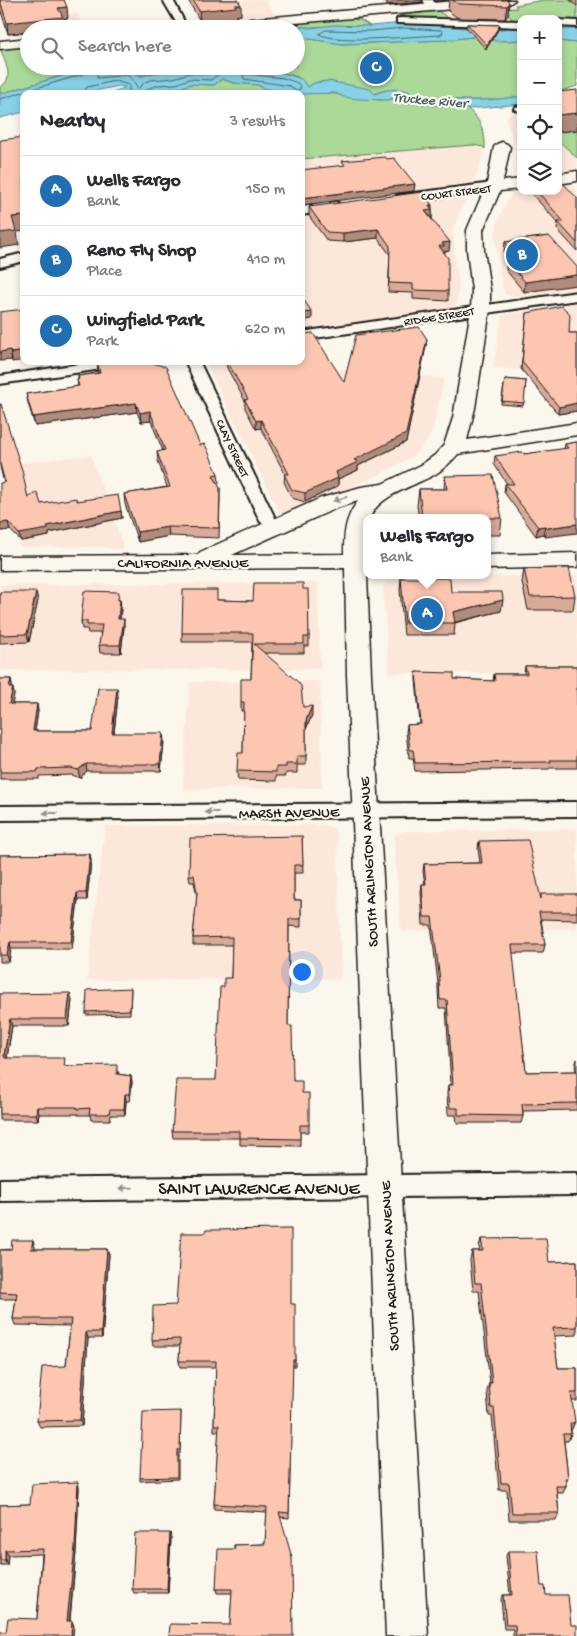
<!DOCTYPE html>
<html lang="en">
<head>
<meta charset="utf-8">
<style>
  body { margin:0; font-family:"Gochi Hand",sans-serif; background:#f7f7f7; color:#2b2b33 }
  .controls { position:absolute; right:15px; top:15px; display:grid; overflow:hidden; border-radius:10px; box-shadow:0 2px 8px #0003 }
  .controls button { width:45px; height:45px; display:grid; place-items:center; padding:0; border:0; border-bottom:1px solid #e1e1e2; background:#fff; color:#2b2b33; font:25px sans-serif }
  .you { position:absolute; left:301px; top:971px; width:18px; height:18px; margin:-12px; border:4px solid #fff; border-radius:50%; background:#1a73e8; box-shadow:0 0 0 8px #1a73e833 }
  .badge { display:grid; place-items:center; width:32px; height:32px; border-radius:50%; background:#1f6fb2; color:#fff; font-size:16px; font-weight:700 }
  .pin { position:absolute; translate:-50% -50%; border:2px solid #fff; box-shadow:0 1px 5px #0006 }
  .popup { position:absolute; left:363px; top:514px; width:128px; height:65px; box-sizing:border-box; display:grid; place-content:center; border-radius:10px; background:#fff; filter:drop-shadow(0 1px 4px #0005); font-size:16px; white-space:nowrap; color:#7c7c81 }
  .popup b { font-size:19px; color:#2b2b33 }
  .popup::after { content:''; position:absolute; left:50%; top:100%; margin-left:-10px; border:10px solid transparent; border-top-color:#fff }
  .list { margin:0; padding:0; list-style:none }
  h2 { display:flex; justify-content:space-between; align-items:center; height:65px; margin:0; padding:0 20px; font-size:21px }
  h2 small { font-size:16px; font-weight:400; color:#7c7c81 }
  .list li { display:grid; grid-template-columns:32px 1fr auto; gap:15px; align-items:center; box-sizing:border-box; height:70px; padding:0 20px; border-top:1px solid #e1e1e2 }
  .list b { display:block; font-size:19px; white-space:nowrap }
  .list p { margin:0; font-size:16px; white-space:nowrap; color:#7c7c81 }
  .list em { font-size:16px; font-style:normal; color:#7c7c81 }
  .icon { flex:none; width:28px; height:28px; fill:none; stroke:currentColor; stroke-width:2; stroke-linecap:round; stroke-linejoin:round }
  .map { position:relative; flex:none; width:577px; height:1636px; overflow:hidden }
  .search { position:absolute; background:#fff; box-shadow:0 2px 8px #0003; left:20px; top:20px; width:285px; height:55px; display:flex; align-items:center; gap:12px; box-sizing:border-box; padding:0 18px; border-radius:28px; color:#7c7c81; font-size:19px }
  .panel { position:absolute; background:#fff; box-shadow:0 2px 8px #0003; left:20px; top:90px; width:285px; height:275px; border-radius:10px }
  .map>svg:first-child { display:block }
  .built { fill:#fce8da }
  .green { fill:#aad998; stroke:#637a5a }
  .water { fill:#87d2e7; stroke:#5c8996 }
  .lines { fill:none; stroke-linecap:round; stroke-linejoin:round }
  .shore { stroke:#47656d; stroke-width:1 }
  .street-casing { stroke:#1c1c1c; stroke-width:4 }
  .secondary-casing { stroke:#1c1c1c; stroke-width:3 }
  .street { fill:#fbf7ec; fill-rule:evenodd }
  .secondary { fill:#fbf7ec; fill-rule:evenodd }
  .wall { fill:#daaa98; stroke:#1c1c1c }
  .shaded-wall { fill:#b18b7c; stroke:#1c1c1c }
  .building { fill:#fdc6b1; stroke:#1c1c1c }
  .oneway { fill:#97948e }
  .labels { text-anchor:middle; stroke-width:4.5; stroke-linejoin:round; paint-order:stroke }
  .far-street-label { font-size:12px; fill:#1c1c1c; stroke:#fbf7ec }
  .far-water-label { font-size:14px; font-style:italic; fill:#415c63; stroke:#fbf7ec }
  .street-label { font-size:15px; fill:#1c1c1c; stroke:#fbf7ec }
  .near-street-label { font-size:18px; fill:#1c1c1c; stroke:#fbf7ec }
</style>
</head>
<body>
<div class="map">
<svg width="577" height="1636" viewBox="0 0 577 1636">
  <rect width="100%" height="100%" fill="#fbf7ec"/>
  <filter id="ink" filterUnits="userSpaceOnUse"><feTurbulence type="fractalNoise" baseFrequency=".02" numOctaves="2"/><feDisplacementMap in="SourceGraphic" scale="10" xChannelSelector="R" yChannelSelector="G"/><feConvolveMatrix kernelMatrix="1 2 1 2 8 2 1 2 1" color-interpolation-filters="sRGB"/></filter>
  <g filter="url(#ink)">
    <path class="built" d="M 247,0 L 265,0 L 276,16 L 237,20 L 226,2 Z
      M 515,5 L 518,8 L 502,9 L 519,26 L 457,24 L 438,11 Z
      M 77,13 L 85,29 L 38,29 L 58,14 Z
      M 521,111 L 521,176 L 517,174 L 515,146 L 506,118 L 510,114 Z
      M 558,140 L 577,158 L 577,170 L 558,172 Z
      M 473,145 L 484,147 L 485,149 L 474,183 L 471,185 L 301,207 L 301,159 Z
      M 558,183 L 570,184 L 577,190 L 577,290 L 522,297 L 506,295 L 503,290 L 495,237 L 498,220 L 514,189 L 521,188 L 521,191 L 558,191 Z
      M 454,195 L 463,196 L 466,199 L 453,229 L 455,263 L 459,280 L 457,305 L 449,308 L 376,320 L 301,330 L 301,215 Z
      M 577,303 L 577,399 L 557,373 L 493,368 L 502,315 Z
      M 205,361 L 254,361 L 331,391 L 337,369 L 444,378 L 433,430 L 428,440 L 412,457 L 377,476 L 294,511 L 282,513 L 278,510 Z
      M 91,455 L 124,549 L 112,549 L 104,547 L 20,547 L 0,473 L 0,465 Z
      M 577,576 L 577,673 L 389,673 L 383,586 L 387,582 L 401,577 Z
      M 318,583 L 320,669 L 0,670 L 0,585 Z
      M 320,681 L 322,788 L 183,789 L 190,682 Z
      M 324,825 L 334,829 L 337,835 L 341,979 L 87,980 L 105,826 Z
      M 577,829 L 577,929 L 401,931 L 394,840 L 396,834 L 406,831 Z"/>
    <path class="green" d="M 544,0 L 574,0 L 577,5 L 577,29 L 558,30 L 558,19 L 521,19 L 521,26 L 519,26 L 502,9 L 517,8 L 515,5 Z
      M 438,11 L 457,24 L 516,26 C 489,33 463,27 435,24 C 425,22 414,23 404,23 L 399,16 Z
      M 344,18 L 361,20 L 370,26 C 317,26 264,29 211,29 Z
      M 481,36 L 506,41 L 521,40 L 521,96 C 494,101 465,101 439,99 C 413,96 401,83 374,94 C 368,87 363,89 353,87 C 337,84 323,76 308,87 L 298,77 L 284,73 L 246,69 L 224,72 L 233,66 L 296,66 L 296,45 L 304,38 L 342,44 L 446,40 Z
      M 558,41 L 577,43 L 577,86 L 558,92 Z
      M 17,47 L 29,49 L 29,66 L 95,66 L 0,94 L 0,87 C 15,79 5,64 1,50 L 2,48 Z
      M 222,79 L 234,83 L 258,85 L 266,89 L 300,94 L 144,94 L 159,90 L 178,89 L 190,84 L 214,85 Z
      M 309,93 C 333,92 356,97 379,100 C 387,100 392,97 398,101 L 468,109 C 481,120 486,133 485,149 L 484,147 L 473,145 L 301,159 L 301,94 Z
      M 577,130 L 577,158 L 558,140 L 558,132 Z"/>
    <path class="water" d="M 404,23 C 434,24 463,29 494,30 C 503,30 512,26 521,26 L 521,40 L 496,41 L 481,36 L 446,40 L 342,44 L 304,38 L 296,45 L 296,29 L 274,29 L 298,26 L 311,28 L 333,25 L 370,26 Z
      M 570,29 L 577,29 L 577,43 L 558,41 L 558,30 Z
      M 95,66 L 233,66 L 224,73 L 246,69 L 284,73 L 301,79 L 308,87 L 314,83 L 328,81 L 370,89 L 375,94 C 404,82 411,96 439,99 C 466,101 494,101 521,96 L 521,104 L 468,109 L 398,101 L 394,98 L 387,100 L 357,99 L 344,97 L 335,93 L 301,94 L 267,89 L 258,85 L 234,83 L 222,79 L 214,85 L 190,84 L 178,89 L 159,90 L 144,94 L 111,94 L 125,87 L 119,86 L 80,94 L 24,94 L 24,112 L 0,118 L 0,94 Z"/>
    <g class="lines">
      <path class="shore" d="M 404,28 L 441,30 L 443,33 L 440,35 C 415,36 337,44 319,34 L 325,30 L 370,31 Z
        M 97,66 L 97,78 L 127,75 L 133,80 L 138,89 L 145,82 L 151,80 L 174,78 L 189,73 L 208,74 L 215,66
        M 105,66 L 107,68 L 127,68 L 141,76 C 155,71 169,72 183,66
        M 247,74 L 283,78 L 298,83 L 301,88 L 296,91 L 290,86 L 244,79 L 243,76 Z
        M 83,94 L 87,87 L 115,81 L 129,85 L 129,91 L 125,94
        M 146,94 L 147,89 L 158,85 L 176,84 L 189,79 L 211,80 L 219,74 L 224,66
        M 0,99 L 87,73 L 90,71 L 91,66"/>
      <g class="street-casing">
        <path id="street" d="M 163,0 L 173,0 L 188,29 L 180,29 Z
          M 423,0 L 433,0 L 436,7 L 434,9 L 428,9 Z
          M 400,18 L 521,21 L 521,27 L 397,23 L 397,19 Z
          M 558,20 L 577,21 L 577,27 L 558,26 Z
          M 521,106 L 521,112 L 514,109 L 515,107 Z
          M 493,183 L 499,187 L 497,189 L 398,203 L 392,199 L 398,195 Z
          M 336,202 L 342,206 L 340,209 L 301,215 L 301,207 Z
          M 24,253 L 24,261 L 0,267 L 0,259 Z
          M 577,292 L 577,300 L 301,340 L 301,332 Z
          M 99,361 L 136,361 L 129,365 L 0,384 L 0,376 Z
          M 185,361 L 199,361 L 275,518 L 289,521 L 291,524 L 289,527 C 278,530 267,530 260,521 Z
          M 577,802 L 577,816 L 0,820 L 0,806 Z
          M 577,1173 L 577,1195 L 0,1201 L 0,1179 Z"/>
      </g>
      <g class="secondary-casing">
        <path id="secondary" d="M 466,0 L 515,0 L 509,4 L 229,29 L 176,29 L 182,25 Z
          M 29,38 L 29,46 L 0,49 L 0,41 Z
          M 502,142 L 507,144 L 510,147 L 503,181 L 521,179 L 521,189 L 500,191 L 483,230 L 484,250 L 490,290 L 490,309 L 475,408 L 467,440 L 577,423 L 577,435 L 458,454 C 451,462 444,469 434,475 C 416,485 377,496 370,518 L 367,518 L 367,575 L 371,675 L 428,1636 L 386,1636 L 347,675 L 345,568 L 0,570 L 0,556 L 198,555 L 200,552 L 321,498 L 361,487 L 382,484 L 421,465 L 435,455 L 444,445 L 453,418 L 471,309 L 472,290 L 467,250 L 467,230 L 487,183 L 494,147 L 497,144 ZM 358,501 C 345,518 344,533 344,554 L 232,555 L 337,508 Z
          M 577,171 L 577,181 L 558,184 L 558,174 Z
          M 577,553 L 577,567 L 487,569 L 487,555 Z"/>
      </g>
      <use href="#street" class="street"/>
      <use href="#secondary" class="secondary"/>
    </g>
    <path class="wall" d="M 0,0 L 68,18 L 63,19 L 29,29 L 29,32 L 8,34 L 0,8 Z
      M 188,0 L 238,0 L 241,15 L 236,16 L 236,18 L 200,21 Z
      M 382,0 L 422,0 L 422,2 L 387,5 Z
      M 435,0 L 507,0 L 508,15 L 505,19 L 458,18 L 448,11 L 449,0 L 435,1 Z
      M 570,0 L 577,0 L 577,6 Z
      M 467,24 L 500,25 L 499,28 L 486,49 L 466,27 Z
      M 531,191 L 558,191 L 577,198 L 577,251 L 557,229 L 558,223 L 531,193 Z
      M 309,207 L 432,209 L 432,219 L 449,251 L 444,252 L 448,291 L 448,301 L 413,299 L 413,293 L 388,292 L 390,255 L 378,238 L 343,242 L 327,241 L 309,216 Z
      M 549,236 L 524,292 L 506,270 L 507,260 L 510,260 L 504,252 L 505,242 Z
      M 527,313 L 569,333 L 577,333 L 577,411 L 558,414 L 521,369 Z
      M 427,339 L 426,346 L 406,442 L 358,466 L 358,470 L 338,479 L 338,486 L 305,502 L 292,498 L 284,482 L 285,474 L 261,428 L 256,429 L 245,408 L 245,401 L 227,368 L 226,361 L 344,382 Z
      M 97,362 L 200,445 L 218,474 L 219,483 L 217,484 L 220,488 L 220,498 L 219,538 L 169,536 L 138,542 L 125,504 L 124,494 L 167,487 L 158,461 L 157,452 L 163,451 L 151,421 L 141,422 L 137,412 L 35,426 L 28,403 L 26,394 L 78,386 L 77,380 L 78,379 L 78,376 L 98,373 Z
      M 505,379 L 526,381 L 523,406 L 501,404 Z
      M 0,404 L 28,498 L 41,504 L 77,501 L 121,511 L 122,518 L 49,533 L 49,536 L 21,541 L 10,530 L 0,531 L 4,483 L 0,467 Z
      M 577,442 L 545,537 L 543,534 L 536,536 L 504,492 L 505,484 L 507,484 L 494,464 L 495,456 L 524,454 L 564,449 L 565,444 Z
      M 445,476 L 502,518 L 500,535 L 487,535 L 487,518 L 419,518 L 417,506 L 419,489 L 444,489 Z
      M 524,569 L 575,596 L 573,610 L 528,610 L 522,582 Z
      M 401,578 L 451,592 L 501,611 L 455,623 L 454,635 L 404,635 L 400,590 Z
      M 303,589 L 309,637 L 309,646 L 304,646 L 304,653 L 264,653 L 303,707 L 312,715 L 306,729 L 306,765 L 297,765 L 297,773 L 286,773 L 286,776 L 276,776 L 276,781 L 238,780 L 237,771 L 243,753 L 244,711 L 241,711 L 241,702 L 251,679 L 252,642 L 182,642 L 182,633 L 218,600 L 253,601 Z
      M 0,592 L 38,600 L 29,642 L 0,643 Z
      M 119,600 L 120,600 L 121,608 L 120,619 L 124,627 L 121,653 L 100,653 L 99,645 L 101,633 L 88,633 L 87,629 L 82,629 L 81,621 Z
      M 525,666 L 577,666 L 577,768 L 550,768 L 549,769 L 415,771 L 413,758 L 409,758 L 406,732 L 407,725 L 420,724 L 416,680 L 416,672 L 454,679 L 493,681 L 494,674 L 524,674 Z
      M 0,679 L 11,679 L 12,686 L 12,688 L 14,695 L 12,704 L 37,704 L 38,711 L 35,731 L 92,731 L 118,696 L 114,733 L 164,741 L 161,771 L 87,771 L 80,778 L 72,775 L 39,776 L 39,779 L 0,779 Z
      M 302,836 L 303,873 L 294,873 L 294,900 L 301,900 L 301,927 L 289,926 L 288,1026 L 293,1081 L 302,1093 L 309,1125 L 309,1132 L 300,1132 L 300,1146 L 240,1145 L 240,1138 L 173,1138 L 172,1131 L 216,1080 L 224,987 L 231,978 L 232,945 L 193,945 L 193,938 L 197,896 L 194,882 L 190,882 L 189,875 Z
      M 479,841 L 540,897 L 577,894 L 577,920 L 541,919 L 545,945 L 543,953 L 512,953 L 526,1072 L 576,1071 L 575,1066 L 577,1059 L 577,1110 L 523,1111 L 523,1116 L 521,1123 L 457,1123 L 456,1115 L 448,1115 L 447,1093 L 448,1085 L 451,1085 L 446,1008 L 439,1008 L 438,989 L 438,983 L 431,925 L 423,925 L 421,892 L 422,884 L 425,884 L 423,871 L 424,864 L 480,863 L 478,849 Z
      M 90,854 L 91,861 L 87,900 L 78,900 L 72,949 L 11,949 L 9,962 L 0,962 L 0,855 Z
      M 131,988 L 130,1014 L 86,1015 L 86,1012 Z
      M 0,994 L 72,1000 L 69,1026 L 12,1026 L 7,1058 L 119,1072 L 118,1074 L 131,1076 L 132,1082 L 130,1101 L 126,1101 L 125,1115 L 111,1115 L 110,1120 L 91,1120 L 90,1115 L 78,1115 L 78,1114 L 39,1114 L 38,1120 L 0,1120 Z
      M 481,1239 L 549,1262 L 577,1261 L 577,1335 L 554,1336 L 558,1368 L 577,1368 L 577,1401 L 572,1401 L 571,1434 L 568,1441 L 564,1441 L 568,1478 L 566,1483 L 566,1486 L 563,1493 L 557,1493 L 559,1513 L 556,1520 L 509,1520 L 507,1490 L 499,1490 L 492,1416 L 489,1416 L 487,1391 L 489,1383 L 490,1383 L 479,1291 L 473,1291 L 470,1260 L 472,1251 L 480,1251 L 479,1247 Z
      M 35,1247 L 34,1249 L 107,1249 L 109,1255 L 102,1338 L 88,1338 L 82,1426 L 40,1427 L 37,1421 L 66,1366 L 70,1326 L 15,1325 L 13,1319 L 16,1299 L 0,1299 L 0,1250 Z
      M 291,1304 L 295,1360 L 295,1366 L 292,1366 L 289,1518 L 280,1517 L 230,1625 L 232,1593 L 217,1593 L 216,1589 L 234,1549 L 234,1545 L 265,1544 L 267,1512 L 214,1509 L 214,1504 L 219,1431 L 214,1431 L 214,1425 L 216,1367 L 180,1367 L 179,1361 L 180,1346 L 153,1346 L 152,1340 Z
      M 181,1411 L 180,1453 L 178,1453 L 178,1479 L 140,1481 L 140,1478 Z
      M 78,1482 L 79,1488 L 76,1552 L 70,1621 L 74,1626 L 6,1632 L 37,1619 L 42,1554 L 8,1555 L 7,1565 L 0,1565 L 0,1505 L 30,1504 Z
      M 170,1533 L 171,1538 L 168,1593 L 134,1593 L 132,1589 Z
      M 508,1551 L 541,1586 L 546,1595 L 571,1625 L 577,1636 L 513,1636 L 513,1629 L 504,1629 L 501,1599 L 503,1595 L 510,1595 L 506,1556 Z"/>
    <path class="shaded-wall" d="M 387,0 L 422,0 L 422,2 L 387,5 Z
      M 509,2 L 508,15 L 505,19 L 507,6 Z
      M 235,5 L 241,5 L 241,15 L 236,16 L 236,18 L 200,21 L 199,11 Z
      M 67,7 L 68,18 L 63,19 L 64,29 L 29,29 L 29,32 L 8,34 L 7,23 L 58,8 Z
      M 500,25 L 499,28 L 486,49 L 487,45 Z
      M 577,113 L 577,130 L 558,132 L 558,115 Z
      M 415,184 L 414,191 L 302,205 L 302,198 Z
      M 429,205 L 432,205 L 432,219 L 425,211 Z
      M 24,216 L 24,231 L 17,232 L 19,245 L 0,248 L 0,233 L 12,217 Z
      M 378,229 L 378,238 L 343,242 L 343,233 Z
      M 450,242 L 449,251 L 444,252 L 443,255 L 439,246 L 442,243 Z
      M 577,275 L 577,285 L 524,292 L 525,282 Z
      M 312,312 L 312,319 L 301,321 L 301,313 Z
      M 306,322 L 306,329 L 301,330 L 301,323 Z
      M 427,339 L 426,346 L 406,442 L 358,466 L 358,470 L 338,479 L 338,486 L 305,502 L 305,493 L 354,460 Z
      M 10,350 L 12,360 L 0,361 L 0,352 Z
      M 24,351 L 24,360 L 12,362 L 11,353 Z
      M 136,403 L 137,412 L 35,426 L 33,417 Z
      M 577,403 L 577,411 L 558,414 L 559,407 Z
      M 150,411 L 151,421 L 141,422 L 140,413 Z
      M 261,420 L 261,428 L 256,429 L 256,421 Z
      M 121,511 L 122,518 L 49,533 L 49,536 L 21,541 L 19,534 L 47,526 Z
      M 8,522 L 10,530 L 0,531 L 0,523 Z
      M 577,524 L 577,533 L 545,537 L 547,528 Z
      M 545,526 L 543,534 L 536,536 L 538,527 Z
      M 168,527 L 169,536 L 138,542 L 137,532 Z
      M 36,592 L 38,600 L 29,642 L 27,634 Z
      M 120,600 L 121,608 L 119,627 L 118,619 Z
      M 503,600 L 501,611 L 452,623 L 453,612 Z
      M 124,619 L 124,627 L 121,653 L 120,645 Z
      M 11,679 L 12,686 L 10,695 L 9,688 Z
      M 13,688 L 14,695 L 10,712 L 9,704 Z
      M 117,688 L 118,696 L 113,741 L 112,733 Z
      M 37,704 L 38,711 L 34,738 L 33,731 Z
      M 312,706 L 312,715 L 306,729 L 306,720 Z
      M 163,733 L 164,741 L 161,771 L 160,764 Z
      M 86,764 L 87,771 L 80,778 L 78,770 Z
      M 90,854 L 91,861 L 87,900 L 86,893 Z
      M 77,893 L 78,900 L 72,949 L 71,942 Z
      M 10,942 L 11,949 L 9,962 L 7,955 Z
      M 70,993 L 72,1000 L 69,1026 L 67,1019 Z
      M 10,1019 L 12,1026 L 6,1063 L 4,1056 Z
      M 131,1076 L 132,1082 L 130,1101 L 129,1094 Z
      M 125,1094 L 126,1101 L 125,1115 L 124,1109 Z
      M 37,1107 L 39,1114 L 38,1120 L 36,1114 Z
      M 33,1240 L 35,1247 L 33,1255 L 31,1249 Z
      M 107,1249 L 109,1255 L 102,1338 L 101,1332 Z
      M 86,1332 L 88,1338 L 82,1426 L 80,1420 Z
      M 575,1422 L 572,1429 L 567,1432 L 570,1424 Z
      M 78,1482 L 79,1488 L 76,1552 L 69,1626 L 67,1621 Z
      M 170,1533 L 171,1538 L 168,1593 L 167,1589 Z
      M 5,1550 L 8,1555 L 7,1565 L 5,1560 Z
      M 72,1621 L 74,1626 L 73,1636 L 71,1636 Z"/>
    <path class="building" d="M 0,0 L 64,0 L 67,7 L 58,8 L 63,17 L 7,23 Z
      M 193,0 L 238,0 L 241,5 L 235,5 L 236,7 L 199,11 Z
      M 452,0 L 507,0 L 509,2 L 507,6 L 459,4 Z
      M 467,24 L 500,25 L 487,45 Z
      M 577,90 L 577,113 L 558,115 L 558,92 Z
      M 24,137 L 24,216 L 12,217 L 16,231 L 0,233 L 0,141 L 1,141 L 1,140 Z
      M 385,157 L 387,159 L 394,158 L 415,184 L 302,198 L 301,197 L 301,170 L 345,165 L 342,161 Z
      M 562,182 L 577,198 L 577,243 L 558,222 L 564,222 L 537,191 L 558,191 L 558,183 Z
      M 422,192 L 432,205 L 429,205 L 432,210 L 425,211 L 450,242 L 442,243 L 444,246 L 439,246 L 448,258 L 448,291 L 413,290 L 413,284 L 389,283 L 390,246 L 378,229 L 343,233 L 327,232 L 309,207 Z
      M 549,236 L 577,267 L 577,275 L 525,282 L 507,260 L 518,259 L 505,242 Z
      M 301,296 L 312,312 L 301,313 Z
      M 562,306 L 570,314 L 569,333 L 577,333 L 577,403 L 559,407 L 522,362 L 527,313 Z
      M 24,309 L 24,351 L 11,353 L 10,350 L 0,352 L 0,312 Z
      M 301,314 L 306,322 L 301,323 Z
      M 419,327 L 427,339 L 406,434 L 354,460 L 358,462 L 336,472 L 338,478 L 305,493 L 292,490 L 284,474 L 289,474 L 261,420 L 256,421 L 245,400 L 248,399 L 227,361 L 301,361 L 301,334 L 313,333 L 344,382 L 356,335 Z
      M 104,361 L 153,361 L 153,363 L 166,367 L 200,445 L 205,444 L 218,474 L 213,475 L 220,488 L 219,528 L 168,527 L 137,532 L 124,494 L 170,487 L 157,452 L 165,450 L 150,411 L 140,413 L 136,403 L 33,417 L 26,394 L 79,386 L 77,380 L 79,379 L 78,376 L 100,373 L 97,362 Z
      M 505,379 L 526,381 L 524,403 L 502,401 Z
      M 0,404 L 1,404 L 22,470 L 28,498 L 37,492 L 41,504 L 76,498 L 77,501 L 118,495 L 121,511 L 47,526 L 48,529 L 19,534 L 8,522 L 0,523 L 0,483 L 5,482 L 0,464 Z
      M 577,442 L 577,524 L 547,528 L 545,526 L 538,527 L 505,484 L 514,484 L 495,456 L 522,452 L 524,454 L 568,448 L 565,444 Z
      M 493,475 L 502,518 L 422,518 L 419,489 L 447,489 L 445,476 Z
      M 569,568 L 575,596 L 530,597 L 524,569 Z
      M 401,578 L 450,578 L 451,592 L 502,592 L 503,600 L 453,612 L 455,623 L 405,623 Z
      M 254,583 L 303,583 L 303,589 L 308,589 L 309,637 L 304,637 L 304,644 L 254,644 L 298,682 L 301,686 L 303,707 L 312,706 L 306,720 L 306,756 L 297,756 L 297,764 L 286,764 L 286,767 L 276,767 L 276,772 L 237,771 L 238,753 L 243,753 L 244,702 L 241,702 L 241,679 L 251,679 L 253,633 L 182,633 L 183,590 L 217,590 L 217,600 L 253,601 Z
      M 84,591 L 119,592 L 118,600 L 120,600 L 118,619 L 124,619 L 120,645 L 99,645 L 102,625 L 87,625 L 87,621 L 81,621 Z
      M 0,592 L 36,592 L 27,634 L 0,635 Z
      M 525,666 L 577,666 L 577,760 L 550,760 L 551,762 L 415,763 L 413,750 L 410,750 L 407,725 L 421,724 L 416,672 L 454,673 L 454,679 L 495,681 L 494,674 L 527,674 Z
      M 0,679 L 11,679 L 9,688 L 13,688 L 9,704 L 37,704 L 33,731 L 92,731 L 98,688 L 117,688 L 112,733 L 163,733 L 160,764 L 86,764 L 78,770 L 71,768 L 38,769 L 37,772 L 0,772 Z
      M 302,836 L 303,865 L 294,865 L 294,900 L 301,900 L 301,919 L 289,919 L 288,1026 L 292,1026 L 293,1081 L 302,1081 L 302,1093 L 309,1093 L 309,1125 L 300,1125 L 300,1139 L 240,1138 L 240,1131 L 172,1131 L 176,1080 L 216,1080 L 220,987 L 224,987 L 224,978 L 231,978 L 232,937 L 193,938 L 197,893 L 194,875 L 189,875 L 190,838 Z
      M 528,840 L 541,899 L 541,894 L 577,894 L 577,912 L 539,912 L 545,945 L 512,945 L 526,1072 L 577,1071 L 577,1103 L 522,1104 L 523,1116 L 458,1115 L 458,1108 L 450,1108 L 448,1085 L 453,1085 L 447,1000 L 440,1000 L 439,981 L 440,981 L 432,917 L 424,917 L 422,884 L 426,884 L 424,864 L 482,863 L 479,841 Z
      M 90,854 L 86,893 L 77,893 L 71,942 L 10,942 L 7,955 L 0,955 L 0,855 Z
      M 131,988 L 130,1010 L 86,1012 L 87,990 Z
      M 70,993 L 67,1019 L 10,1019 L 4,1056 L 5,1058 L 65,1058 L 64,1066 L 117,1065 L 117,1074 L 131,1076 L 129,1094 L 125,1094 L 124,1109 L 110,1109 L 109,1114 L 89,1114 L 90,1108 L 77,1109 L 77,1107 L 37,1107 L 36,1114 L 0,1114 L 0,994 Z
      M 291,1229 L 291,1304 L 295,1304 L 295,1360 L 293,1360 L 289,1513 L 279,1512 L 292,1558 L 293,1636 L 169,1636 L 170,1624 L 230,1625 L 232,1589 L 216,1589 L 218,1549 L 235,1549 L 234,1545 L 265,1544 L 267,1507 L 214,1504 L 219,1425 L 214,1425 L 216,1361 L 179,1361 L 180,1339 L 152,1340 L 153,1306 L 176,1305 L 181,1233 L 204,1233 L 206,1230 Z
      M 546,1238 L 549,1262 L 577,1261 L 577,1327 L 553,1328 L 558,1368 L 577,1368 L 577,1393 L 571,1393 L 575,1422 L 570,1424 L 571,1434 L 563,1434 L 568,1478 L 565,1478 L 566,1486 L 556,1486 L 559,1513 L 512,1513 L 509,1483 L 501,1483 L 494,1408 L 491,1408 L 489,1383 L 492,1383 L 481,1283 L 475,1283 L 472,1251 L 483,1251 L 481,1239 Z
      M 12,1240 L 33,1240 L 31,1249 L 107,1249 L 101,1332 L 86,1332 L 80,1420 L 37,1421 L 42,1367 L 66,1366 L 71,1319 L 13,1319 L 17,1293 L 0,1292 L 0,1250 L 11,1250 Z
      M 181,1411 L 180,1450 L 177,1450 L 177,1477 L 140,1478 L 143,1412 Z
      M 78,1482 L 75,1547 L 67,1621 L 72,1621 L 71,1636 L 0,1636 L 0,1632 L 6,1632 L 8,1618 L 37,1619 L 43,1549 L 5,1550 L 5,1560 L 0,1560 L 0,1505 L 30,1504 L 32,1484 Z
      M 135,1533 L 170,1533 L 167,1589 L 132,1589 Z
      M 508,1551 L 538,1551 L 541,1586 L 545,1586 L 546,1595 L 568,1595 L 571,1625 L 577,1625 L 577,1636 L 516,1636 L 515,1625 L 506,1625 L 503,1595 L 512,1595 Z"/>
    <defs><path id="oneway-solid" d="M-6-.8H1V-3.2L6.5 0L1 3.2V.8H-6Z" transform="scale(1.25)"/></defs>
    <g class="oneway">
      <use href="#oneway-solid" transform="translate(340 499) rotate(162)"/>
      <use href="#oneway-solid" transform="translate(212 812) rotate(180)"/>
      <use href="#oneway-solid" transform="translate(50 813) rotate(180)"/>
      <use href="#oneway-solid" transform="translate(126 1188) rotate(179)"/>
    </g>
  </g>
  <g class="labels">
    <g class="far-street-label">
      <text transform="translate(456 192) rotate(-7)" y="4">COURT STREET</text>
      <text transform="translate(439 316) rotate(-9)" y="4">RIDGE STREET</text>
      <text transform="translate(233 448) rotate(65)" y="4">CLAY STREET</text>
    </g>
    <g class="far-water-label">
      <text transform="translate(430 99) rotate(5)" y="5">Truckee River</text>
    </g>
    <g class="street-label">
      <text x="183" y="567">CALIFORNIA AVENUE</text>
      <text transform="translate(289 812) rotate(-1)" y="5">MARSH AVENUE</text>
      <text transform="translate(368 862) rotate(-93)" y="5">SOUTH ARLINGTON AVENUE</text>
      <text transform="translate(389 1266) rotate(-93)" y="5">SOUTH ARLINGTON AVENUE</text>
    </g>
    <g class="near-street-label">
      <text x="259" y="1194">SAINT LAWRENCE AVENUE</text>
    </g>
  </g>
</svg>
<div class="controls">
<button>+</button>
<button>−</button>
<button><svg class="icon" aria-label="locate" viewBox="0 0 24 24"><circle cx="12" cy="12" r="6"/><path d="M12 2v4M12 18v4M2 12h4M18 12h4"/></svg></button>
<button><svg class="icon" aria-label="layers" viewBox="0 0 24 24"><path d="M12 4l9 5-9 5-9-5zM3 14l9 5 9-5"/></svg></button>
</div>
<div class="you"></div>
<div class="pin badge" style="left:427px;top:614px">A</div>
<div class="popup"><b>Wells Fargo</b>Bank</div>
<div class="pin badge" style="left:522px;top:255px">B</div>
<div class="pin badge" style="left:376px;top:68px">C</div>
<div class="search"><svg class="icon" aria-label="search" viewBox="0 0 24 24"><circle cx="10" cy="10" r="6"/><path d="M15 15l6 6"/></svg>Search here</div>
<section class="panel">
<h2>Nearby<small>3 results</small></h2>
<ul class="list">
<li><span class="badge">A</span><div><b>Wells Fargo</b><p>Bank</p></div><em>150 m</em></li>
<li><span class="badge">B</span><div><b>Reno Fly Shop</b><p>Place</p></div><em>410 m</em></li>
<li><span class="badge">C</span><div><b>Wingfield Park</b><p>Park</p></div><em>620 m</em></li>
</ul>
</section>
</div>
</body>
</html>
